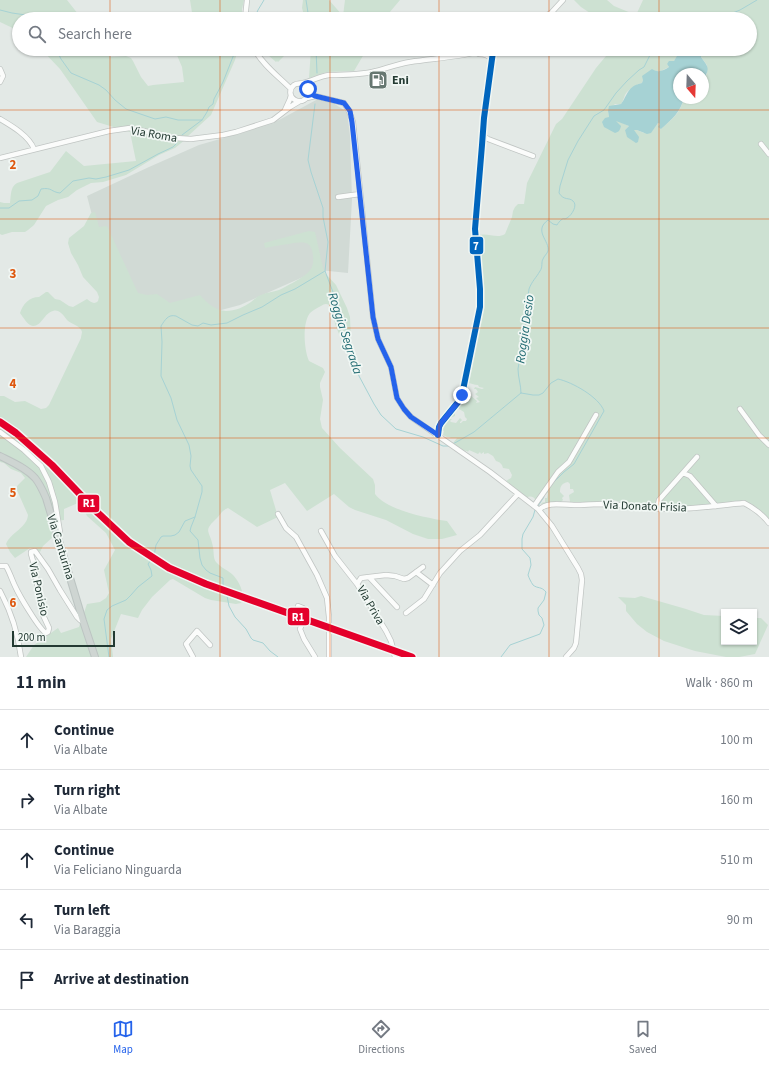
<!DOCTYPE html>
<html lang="en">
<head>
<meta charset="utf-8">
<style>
  body { margin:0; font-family:"Source Sans 3",sans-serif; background:#f6f6f7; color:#1f2937 }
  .controls { position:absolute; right:12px; bottom:12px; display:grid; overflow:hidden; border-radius:0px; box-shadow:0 1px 3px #0004 }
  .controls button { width:36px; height:36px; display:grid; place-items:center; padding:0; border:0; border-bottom:1px solid #e0e1e3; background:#fff; color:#1f2937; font:20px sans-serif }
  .compass { position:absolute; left:673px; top:68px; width:36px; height:36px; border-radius:50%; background:#fff; box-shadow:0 1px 3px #0004; rotate:161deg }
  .scale { position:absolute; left:12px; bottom:10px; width:103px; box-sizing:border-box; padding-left:4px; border:2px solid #233a32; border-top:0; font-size:11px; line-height:14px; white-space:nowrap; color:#233a32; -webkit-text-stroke:3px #f1f7f4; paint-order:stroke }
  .stop { position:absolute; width:12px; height:12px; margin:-9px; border:3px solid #2563eb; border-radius:50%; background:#fff }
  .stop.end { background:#2563eb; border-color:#fff; box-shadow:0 1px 4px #0008 }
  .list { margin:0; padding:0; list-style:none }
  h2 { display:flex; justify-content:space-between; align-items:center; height:52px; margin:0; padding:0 16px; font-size:17px }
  h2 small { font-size:13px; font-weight:400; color:#747a83 }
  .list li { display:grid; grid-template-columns:26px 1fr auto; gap:12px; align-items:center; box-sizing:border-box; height:60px; padding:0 16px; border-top:1px solid #e0e1e3 }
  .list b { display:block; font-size:15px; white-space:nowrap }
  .list p { margin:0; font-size:13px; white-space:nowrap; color:#747a83 }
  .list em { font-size:13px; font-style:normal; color:#747a83 }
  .icon { flex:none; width:22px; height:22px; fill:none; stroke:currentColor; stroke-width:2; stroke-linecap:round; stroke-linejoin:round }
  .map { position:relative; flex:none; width:769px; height:657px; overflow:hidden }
  .search { position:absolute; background:#fff; box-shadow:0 1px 3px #0004; left:12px; right:12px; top:12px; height:44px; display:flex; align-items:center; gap:10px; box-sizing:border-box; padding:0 14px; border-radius:22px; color:#747a83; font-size:15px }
  .sheet { height:352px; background:#fff }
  nav { display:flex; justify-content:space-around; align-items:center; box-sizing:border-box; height:56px; border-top:1px solid #e0e1e3; background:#fff; font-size:11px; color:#747a83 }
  nav a { display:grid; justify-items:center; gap:2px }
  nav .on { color:#2563eb }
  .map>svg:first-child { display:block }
  .built { fill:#d1dad5 }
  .green { fill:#cde1d2 }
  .water { fill:#a6d2d4 }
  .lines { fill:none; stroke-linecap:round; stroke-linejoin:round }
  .stream { stroke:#a6d2d4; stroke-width:1 }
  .minor-casing { stroke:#c0c5c3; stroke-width:6 }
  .major-casing { stroke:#bcc4c2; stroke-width:8 }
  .minor { stroke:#fbfcfb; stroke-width:4.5 }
  .major { stroke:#ced5d2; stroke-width:6 }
  .bus-1-casing { stroke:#f1f7f4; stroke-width:9 }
  .bus-1 { stroke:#0065bd; stroke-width:6 }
  .rail-1-casing { stroke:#f1f7f4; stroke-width:10 }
  .rail-1 { stroke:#e4002b; stroke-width:7 }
  .route { stroke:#2563eb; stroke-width:5 }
  .grid { fill:none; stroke:#de570e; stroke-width:1; stroke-opacity:0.55 }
  .labels { text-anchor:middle; stroke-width:3.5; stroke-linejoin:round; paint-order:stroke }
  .poi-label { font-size:12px; font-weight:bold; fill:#233a32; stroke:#f1f7f4; text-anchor:start }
  .street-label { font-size:12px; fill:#233a32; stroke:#f1f7f4 }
  .water-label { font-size:13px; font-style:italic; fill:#216b72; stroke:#f1f7f4 }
  .grid-label { font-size:13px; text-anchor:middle; font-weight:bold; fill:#de570e; stroke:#f1f7f4; stroke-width:3.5; stroke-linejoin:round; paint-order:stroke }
  .line-badge { stroke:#f1f7f4; stroke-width:1.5 }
  .badge-label { font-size:11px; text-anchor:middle; font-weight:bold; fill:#fff }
</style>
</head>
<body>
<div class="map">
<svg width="769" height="657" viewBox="0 0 769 657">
  <rect width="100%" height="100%" fill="#e3e9e6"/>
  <path class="built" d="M 318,99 L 330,101 L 347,112 L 350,136 L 352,199 L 348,273 L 319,270 L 240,305 L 199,316 L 130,308 L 106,269 L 87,196 L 149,167 L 199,145 L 248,131 L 279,120 Z"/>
  <path class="green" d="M 0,0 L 67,0 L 82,19 L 19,19 L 19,31 L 0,22 Z
    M 190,0 L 244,0 L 242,9 L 242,19 L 193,19 Z
    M 303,0 L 329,0 L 343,16 L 345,0 L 400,0 L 384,19 L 305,19 L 302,8 Z
    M 574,0 L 607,0 L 614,6 L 631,13 L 634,14 L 637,13 L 643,0 L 769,0 L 769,520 L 755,506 L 743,500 L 739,502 L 666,509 L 631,505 L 610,499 L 590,504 L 571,504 L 570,502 L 569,495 L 574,492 L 573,489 L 570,489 L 570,484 L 568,482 C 562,483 560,486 560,492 L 564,496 L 562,498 L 563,500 L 561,502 L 556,501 L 556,503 L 543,505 L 541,503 L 545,502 L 545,498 L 547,498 L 548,493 L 544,494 L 535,501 L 535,499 C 532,496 530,496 526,498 L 507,483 L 506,481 L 511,478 L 512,475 L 509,469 L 503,468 C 502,464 500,462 496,461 L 493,456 L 488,453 L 484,454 L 484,452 L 481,454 L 480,452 L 478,454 L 469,450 L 468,452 L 467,451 L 461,450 L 460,448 L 456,447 L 453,443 L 457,438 L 451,438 L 449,437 L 447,437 L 443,435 L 444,431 L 441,429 L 442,425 L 453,412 L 455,414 L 455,416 L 450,418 L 450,419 L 452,419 L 450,421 L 451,422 L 456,423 L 460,418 L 462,420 L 460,422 L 460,423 L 461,423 L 463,421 L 466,421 L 467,419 L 465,417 L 464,412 L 459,409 L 459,406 L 461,401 L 463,399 L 463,397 L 464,395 L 466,397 L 466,398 L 467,396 L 471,396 L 477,401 L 476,403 L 480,402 L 476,398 L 479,397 L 475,394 L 478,392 L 476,389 L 474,389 L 475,387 L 482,389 L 484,388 L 479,387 L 478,385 C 474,385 471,383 467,383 L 463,375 L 476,320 L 479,296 L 474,237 C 485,230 496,240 505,234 L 512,217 L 513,211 L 515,207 L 518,204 L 524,204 L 527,183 L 556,124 L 562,119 L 596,68 L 606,56 L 616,49 L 682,49 L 674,61 L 667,64 L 669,67 L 661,71 L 655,71 L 643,80 L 642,83 C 637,84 631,88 627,92 C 624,95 624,100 621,104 L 615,104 L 608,111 L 609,117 L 629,126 L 625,130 L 637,130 L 644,133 L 651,132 L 658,123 L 660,124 L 661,129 C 673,118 680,114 684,98 L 703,98 L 703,81 L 707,74 L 707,65 L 701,57 L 701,54 L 692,49 L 750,49 L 750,19 L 599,19 L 581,7 Z
    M 41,49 L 104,49 L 110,57 L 126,56 L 131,58 L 133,61 L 141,77 L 148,86 L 153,85 L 184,82 L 182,67 L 176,53 L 177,49 L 238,49 L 235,60 L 211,115 L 188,136 L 186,139 L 175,148 L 159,155 L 126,175 L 103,182 L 91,183 L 77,190 L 68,197 L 58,200 L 46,206 L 34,225 L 28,230 L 25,232 L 12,232 L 2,235 L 0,234 L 0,202 L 4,203 L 10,203 C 11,196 10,187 17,183 L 50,172 L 66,151 L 84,166 L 136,161 L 130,132 L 97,122 L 60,69 Z
    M 261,49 L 286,49 L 286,51 L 287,53 L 278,62 L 277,61 L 276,62 Z
    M 311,49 L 367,49 L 354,71 L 327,72 L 309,78 Z
    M 95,212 L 99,227 L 107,226 L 138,293 L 147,295 L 157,294 L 170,303 L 200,295 C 206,302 216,311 226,311 C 235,311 244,307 251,302 C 254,300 257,296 261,295 C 267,292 273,292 279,290 C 287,286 298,280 305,275 C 312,270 314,264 313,256 C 312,240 303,241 289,244 C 281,245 273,246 265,248 L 264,243 L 309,231 L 315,232 L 323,268 L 325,273 L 336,285 L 347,308 L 350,317 L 351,341 L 349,344 L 346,345 C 340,338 336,328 334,319 C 334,316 334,313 333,310 C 333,309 331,306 329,305 C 326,303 324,304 321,306 C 317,308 313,310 310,313 C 302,323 304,350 309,361 L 323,368 L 325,372 L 320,383 L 320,387 L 323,400 L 320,419 L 322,428 L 340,448 L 373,479 L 375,485 L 375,494 C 387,510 426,518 447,521 L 457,535 L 442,539 L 428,539 L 413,534 L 386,520 L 355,510 L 349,507 L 334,494 L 307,511 L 285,483 L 270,490 L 278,517 L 257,527 L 228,508 C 221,511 222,513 217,518 C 202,532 210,530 213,547 C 214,552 213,558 216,562 C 221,568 228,570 233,575 C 239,581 246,595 241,603 L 236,604 L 211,600 L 205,598 L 173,579 L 170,580 L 152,597 L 142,610 L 138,618 L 121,614 L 111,639 L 113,657 L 26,657 L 34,645 L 58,628 L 61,633 L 79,627 L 87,604 L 100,602 L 106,598 L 109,593 L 104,570 L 115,550 L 106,533 L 87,516 L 82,505 L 78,503 L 64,509 L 64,520 L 47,522 L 54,536 L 43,546 L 40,552 L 36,549 L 30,548 L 15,558 L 10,552 L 6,544 C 11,532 27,528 28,515 L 16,488 L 18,485 L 25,478 L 21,473 L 11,469 L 4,463 L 0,462 L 0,396 L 4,396 L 15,402 L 25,401 L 41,409 L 46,408 L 49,405 L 81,338 C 81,336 82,333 82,332 C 81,326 71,324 67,320 C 65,318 64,315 61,313 C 59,311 56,310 53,311 C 44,313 42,326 33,326 C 28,326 23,317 20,313 C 23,304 29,297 39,297 L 46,292 L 48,292 L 55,299 L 60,300 L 69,306 L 73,307 L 87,299 C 91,302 94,305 98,301 L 99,297 L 97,292 L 83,277 L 78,265 L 71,253 L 68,243 L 69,238 L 84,226 L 91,213 Z
    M 641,596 L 686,609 L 704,615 L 724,616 L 724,642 L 754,642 L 754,618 L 761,618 L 768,625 L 755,654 L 739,657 L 726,657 L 695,651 L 664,641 L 647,632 L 637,624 L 626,611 L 626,605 L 618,597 L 635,598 Z"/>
  <path class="water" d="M 681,49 L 692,49 L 701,54 L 701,57 C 709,68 710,68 703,81 L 703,74 L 679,74 L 679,98 L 684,98 C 680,113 672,119 661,129 L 658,127 L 660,124 L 658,123 L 651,133 L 647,134 L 637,130 L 634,130 L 639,137 L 638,142 L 636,143 L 627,137 L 625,130 L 629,126 L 616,121 L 621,126 C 620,130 619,132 615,133 L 604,127 L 602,122 L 605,118 L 609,117 L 608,111 L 609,106 L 621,104 C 628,95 627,86 642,83 L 643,80 L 642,76 L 652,69 C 658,73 663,71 669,67 L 667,64 L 669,61 L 674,61 Z"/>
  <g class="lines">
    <path class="stream" d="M 306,0 L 309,19
      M 0,10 L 12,13 L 33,16 L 38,19
      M 254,19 L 258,10 L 264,0
      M 710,19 L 723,17 L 740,10 L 757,0
      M 56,49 L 61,59 L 71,73 L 99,85 L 106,90 L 115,100 L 126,109 L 155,119 L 166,117 L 178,120 L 202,120
      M 316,49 L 317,73
      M 315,104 L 308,160 L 311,172 L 323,208 L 323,217 L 328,242 L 325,271 L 339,308 L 359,376 L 374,404 L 381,415 L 396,429 L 423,437 L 443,446 L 449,446
      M 182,135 L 202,120 L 207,112 L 209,107 L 213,104 L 214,99 L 223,82 L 236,49
      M 0,208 L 9,208 L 19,201 L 32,200 L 38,196 L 41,189 C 52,187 51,192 60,193 L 73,181 L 89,178 L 96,179 L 106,177 L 129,170 L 158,154 L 173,147 L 177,143
      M 521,393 C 521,385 518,377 518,369 C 520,354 524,339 526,323 C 527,312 527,300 529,289 C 532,281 536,278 540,271 C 543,267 541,262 543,259 C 544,256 547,254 548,251 C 550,241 533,231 548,220 L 553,224 L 557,225 C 558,223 560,221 561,220 C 565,217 563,220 567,218 C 572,215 578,205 573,201 C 569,197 564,201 559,193 L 560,186 L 568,160 L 578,141 L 594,116 L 604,110 L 616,93 L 627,81 L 639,70 L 644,67 L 653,49
      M 521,393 L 533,395 L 539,395 L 543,393 L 551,383 L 558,379 C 572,382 599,397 604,411 L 574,464 L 564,472 L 552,484
      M 453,444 L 474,432 L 521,393
      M 538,506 L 544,497
      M 109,657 L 104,619 L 107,610 L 112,606 L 126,600 L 131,595 L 138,587 L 152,576 L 151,570 L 148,564 L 154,556 L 156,545 L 161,537 L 163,536 L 171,536 L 175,535 L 179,532 L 185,521 L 195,517
      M 278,657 L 270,651 L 263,643 L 253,640 L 251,638 L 246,629 L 235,617 L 229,606 L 227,596 L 223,587 L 223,578 L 210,573 L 206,570 L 202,565 L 200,558 L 198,540 L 190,531 L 191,527 L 195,517 L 202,492 L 202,486 L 191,470 L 190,466 L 191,456 L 189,445 L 177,420 L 171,398 L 161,376 L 162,342 L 161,326 C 165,320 168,314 176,316 L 192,325 L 198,326 L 203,323 L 211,325 L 227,323 L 243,315 L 262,307 L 281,295 L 295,289 L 325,271
      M 501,657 L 510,645 L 540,634 L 544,625 L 542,618 L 539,615 L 538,611 L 538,608 L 544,600 L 546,592 C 541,586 538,589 533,585 C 531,582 529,578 528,575 L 531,565 L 530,558 L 522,549 L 522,539 L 523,534 L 533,517 L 535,510"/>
    <g class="minor-casing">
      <path id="minor" d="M 245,19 L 247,0
        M 542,19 L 552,12 L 563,0
        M 254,49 C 263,65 278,76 291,89
        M 479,54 C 485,54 488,55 492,59
        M 0,69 L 3,76 L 0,82
        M 301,84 C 315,89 306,106 295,100 C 289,97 289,89 294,85 C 297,83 300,84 303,83 C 312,81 320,76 329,75 C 344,75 358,75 372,72 C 385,69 397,64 410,62 C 437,58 463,57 489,49
        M 307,98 L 315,96 L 344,103 L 349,111 L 353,122 L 373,317 L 378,339 L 391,367 L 397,398 L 404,409 L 411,417 L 490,472 L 538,509 L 552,526 L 578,568 L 581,574 L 582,580 L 576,643 L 574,648 L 566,657
        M 285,110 L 290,99 L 291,95
        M 0,119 C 12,126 29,136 34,149
        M 483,136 L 488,139 L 533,156
        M 761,144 L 769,154
        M 0,158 L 109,131 L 130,128 L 175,138 L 191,139 L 223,135 L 236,132 L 273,120 L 290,107 L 300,101
        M 338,197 L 360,194
        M 740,409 L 759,435 L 769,445
        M 0,432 L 24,450 L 41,466 L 49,482 L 55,502 L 60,532 L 58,538
        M 438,435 L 439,427 L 441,423 L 459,401 L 462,395 L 480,307 L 480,289 L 475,229 L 482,145 L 484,118 L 492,59 L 493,52 L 496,49
        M 683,473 L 690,476 L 716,506
        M 534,506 L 558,472 L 569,462 L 596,415
        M 657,509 L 659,500 L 697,457
        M 539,510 C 547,501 563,505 574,505 C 584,505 594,504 604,504 C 629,505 653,510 677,509 C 700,508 722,505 744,503 C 754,508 762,514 769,523
        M 278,514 L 286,528 L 296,537 L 317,575 L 327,598 L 329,617 L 329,657
        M 321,531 L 335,556 L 357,584 L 386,631 L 391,641 L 395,657
        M 0,566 L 6,566 C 10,573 12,580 15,586 C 19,595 39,629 46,633 L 48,632 L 49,628 L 43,615 L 39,600 L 35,568 L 31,554 L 31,552 L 35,551 L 48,569 L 60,590 L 77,617 L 80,620 L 83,621
        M 416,572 L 433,585
        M 369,577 L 386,575 L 395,576 L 404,579 L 408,578 L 423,567
        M 357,584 L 361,578 L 369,577 L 397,607
        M 0,591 C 11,611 18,634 21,657
        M 298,606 L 303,608 L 306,614 L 300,629 L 304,639 L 315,657
        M 406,613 L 424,599 L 440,573 L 460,551 L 480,535 L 518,494
        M 193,657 L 186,644 L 197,631 L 210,645"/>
    </g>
    <g class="major-casing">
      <path id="major" d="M 0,456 C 12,462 26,468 35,478 C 40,484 43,491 46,498 L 83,621 L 95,657"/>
    </g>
    <use href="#minor" class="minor"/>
    <use href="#major" class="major"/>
    <g class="bus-1-casing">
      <path id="bus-1" d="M 438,435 L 439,427 L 441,423 L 459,401 L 462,395 L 480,307 L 480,289 L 475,229 L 482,145 L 484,118 L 492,59 L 493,52 L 496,49"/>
    </g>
    <use href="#bus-1" class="bus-1"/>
    <g class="rail-1-casing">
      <path id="rail-1" d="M 0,422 L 16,433 L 52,465 L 98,513 L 129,542 L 169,568 L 206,584 L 412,657"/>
    </g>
    <use href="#rail-1" class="rail-1"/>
  </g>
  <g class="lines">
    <path class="route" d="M 308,89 L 308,92 L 315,96 L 344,103 L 350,111 L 352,122 L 373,317 L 378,339 L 391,367 L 397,398 L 404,409 L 411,417 L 438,435 L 439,427 L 441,423 L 459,401 L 462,395"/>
  </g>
  <path class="grid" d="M 110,0 L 110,19M 220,0 L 220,19M 330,0 L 330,19M 439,0 L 439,19M 549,0 L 549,19M 659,0 L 659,19M 110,49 L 110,657M 220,49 L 220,657M 330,49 L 330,657M 439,49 L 439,657M 549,49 L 549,657M 659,49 L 659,657M 0,110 L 769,110M 0,219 L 769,219M 0,328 L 769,328M 0,438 L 769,438M 0,548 L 769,548"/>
  <defs>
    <g id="fuel-square" transform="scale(1)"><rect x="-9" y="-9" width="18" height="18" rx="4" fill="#667771" stroke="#f1f7f4"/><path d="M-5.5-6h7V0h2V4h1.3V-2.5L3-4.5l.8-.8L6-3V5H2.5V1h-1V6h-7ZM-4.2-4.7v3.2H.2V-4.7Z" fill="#fff"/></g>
  </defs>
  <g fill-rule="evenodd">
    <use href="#fuel-square" x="378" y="80"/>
  </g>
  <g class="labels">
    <g class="poi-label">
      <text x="392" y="84">Eni</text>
    </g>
    <g class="street-label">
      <text transform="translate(154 134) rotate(10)" y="4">Via Roma</text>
      <text transform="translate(645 506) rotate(2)" y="4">Via Donato Frisia</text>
      <text transform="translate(61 547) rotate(73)" y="4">Via Canturina</text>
      <text transform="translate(39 589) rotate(77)" y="4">Via Ponisio</text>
      <text transform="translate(371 605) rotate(60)" y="4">Via Priva</text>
    </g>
    <g class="water-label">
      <text transform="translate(524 329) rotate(-82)" y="5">Roggia Desio</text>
      <text transform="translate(346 333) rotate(72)" y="5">Roggia Segrada</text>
    </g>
  </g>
  <g class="grid-label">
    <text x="13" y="169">2</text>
    <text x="13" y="278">3</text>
    <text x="13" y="388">4</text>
    <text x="13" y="497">5</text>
    <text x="13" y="607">6</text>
  </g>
  <g class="line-badge">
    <rect x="469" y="236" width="15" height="19" rx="4" fill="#0065bd"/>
    <rect x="77" y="494" width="23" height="19" rx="4" fill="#e4002b"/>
    <rect x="287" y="607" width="23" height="19" rx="4" fill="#e4002b"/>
  </g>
  <g class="badge-label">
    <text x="476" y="250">7</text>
    <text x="89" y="507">R1</text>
    <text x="298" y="621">R1</text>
  </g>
</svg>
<div class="controls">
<button><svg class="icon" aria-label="layers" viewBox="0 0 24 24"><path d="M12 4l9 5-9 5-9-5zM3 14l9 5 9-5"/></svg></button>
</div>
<svg class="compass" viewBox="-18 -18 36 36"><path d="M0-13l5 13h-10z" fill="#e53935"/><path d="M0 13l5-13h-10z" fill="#747a83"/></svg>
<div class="scale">200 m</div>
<div class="stop" style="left:308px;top:89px"></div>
<div class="stop end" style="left:462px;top:395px"></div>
<div class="search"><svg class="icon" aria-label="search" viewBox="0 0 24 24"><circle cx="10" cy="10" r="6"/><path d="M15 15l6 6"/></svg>Search here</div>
</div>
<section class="sheet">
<h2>11 min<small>Walk · 860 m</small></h2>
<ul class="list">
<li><svg class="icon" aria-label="ahead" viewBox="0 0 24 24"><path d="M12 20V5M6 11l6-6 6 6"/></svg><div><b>Continue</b><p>Via Albate</p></div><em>100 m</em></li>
<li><svg class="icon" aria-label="right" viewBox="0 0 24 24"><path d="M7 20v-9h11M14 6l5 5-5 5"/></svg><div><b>Turn right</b><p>Via Albate</p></div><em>160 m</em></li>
<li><svg class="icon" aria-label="ahead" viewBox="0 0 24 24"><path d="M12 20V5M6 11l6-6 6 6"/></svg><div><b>Continue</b><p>Via Feliciano Ninguarda</p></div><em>510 m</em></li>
<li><svg class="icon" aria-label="left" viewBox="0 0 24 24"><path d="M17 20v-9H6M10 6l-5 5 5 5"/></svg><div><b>Turn left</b><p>Via Baraggia</p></div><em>90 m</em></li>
<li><svg class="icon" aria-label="arrive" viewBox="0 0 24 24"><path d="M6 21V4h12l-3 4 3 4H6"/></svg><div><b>Arrive at destination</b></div></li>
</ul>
</section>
<nav>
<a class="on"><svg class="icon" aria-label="map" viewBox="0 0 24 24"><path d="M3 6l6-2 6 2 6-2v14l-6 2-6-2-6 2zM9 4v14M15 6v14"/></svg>Map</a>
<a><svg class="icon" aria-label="directions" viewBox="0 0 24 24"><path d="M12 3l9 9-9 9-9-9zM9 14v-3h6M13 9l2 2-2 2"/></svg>Directions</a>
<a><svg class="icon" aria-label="saved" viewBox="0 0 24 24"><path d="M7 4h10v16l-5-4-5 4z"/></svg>Saved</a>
</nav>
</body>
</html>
